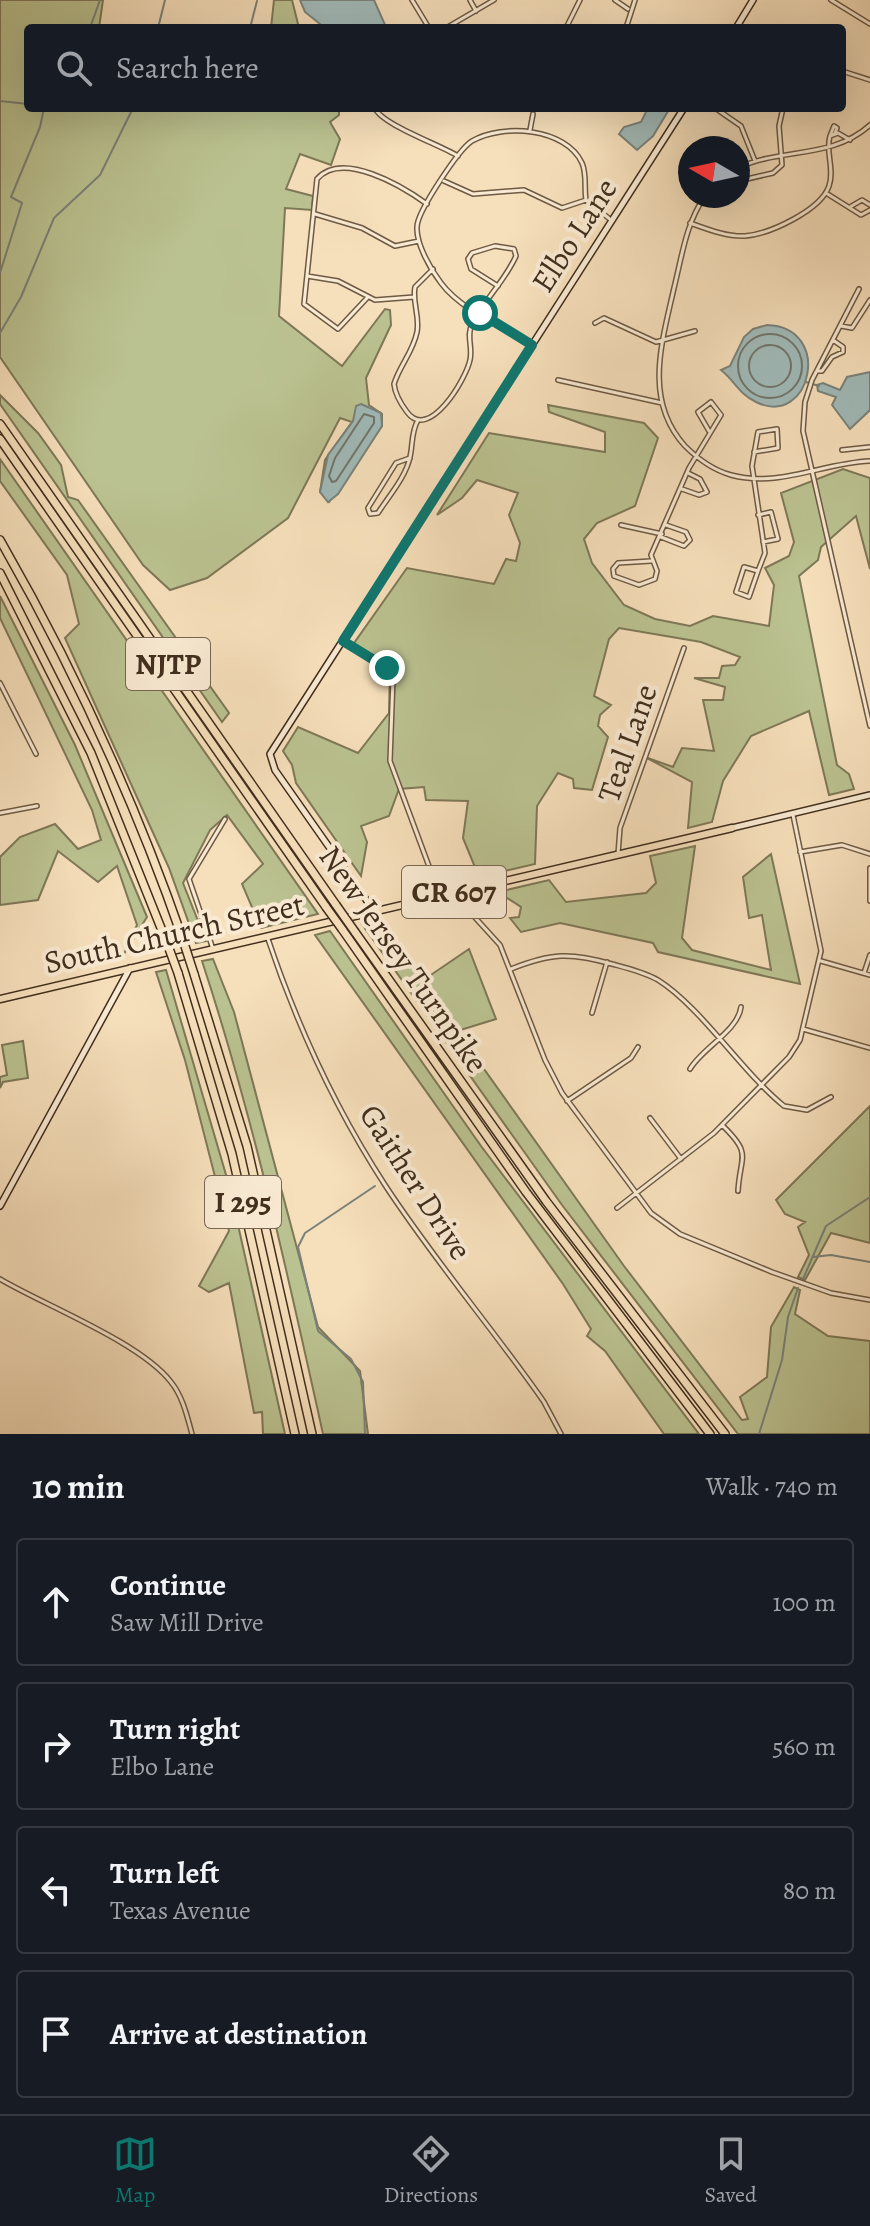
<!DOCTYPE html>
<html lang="en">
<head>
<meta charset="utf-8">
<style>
  body { margin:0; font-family:Alegreya,serif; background:#242831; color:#f1f3f6 }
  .compass { position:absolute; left:678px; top:136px; width:72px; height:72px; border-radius:50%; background:#171b24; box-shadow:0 8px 32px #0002; rotate:279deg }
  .stop { position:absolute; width:24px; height:24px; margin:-18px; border:6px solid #0f766e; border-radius:50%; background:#fff }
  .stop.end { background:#0f766e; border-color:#fff; box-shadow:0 2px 8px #0008 }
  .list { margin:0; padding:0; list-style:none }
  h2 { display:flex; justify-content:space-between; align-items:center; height:104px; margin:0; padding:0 32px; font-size:34px }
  h2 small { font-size:26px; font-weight:400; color:#9ea1a6 }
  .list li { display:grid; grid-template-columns:52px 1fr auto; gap:24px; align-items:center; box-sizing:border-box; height:128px; margin:0 16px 16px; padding:0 16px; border:2px solid #363941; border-radius:8px }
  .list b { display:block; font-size:30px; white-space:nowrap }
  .list p { margin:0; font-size:26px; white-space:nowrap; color:#9ea1a6 }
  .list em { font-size:26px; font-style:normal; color:#9ea1a6 }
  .icon { flex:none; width:44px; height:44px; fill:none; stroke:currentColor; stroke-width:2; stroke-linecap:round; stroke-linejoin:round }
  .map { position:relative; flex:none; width:870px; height:1434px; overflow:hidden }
  .search { position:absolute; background:#171b24; box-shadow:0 8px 32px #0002; left:24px; right:24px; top:24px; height:88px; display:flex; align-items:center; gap:20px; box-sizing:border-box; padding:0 28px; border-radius:8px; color:#9ea1a6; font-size:30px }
  .sheet { height:680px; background:#171b24 }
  nav { display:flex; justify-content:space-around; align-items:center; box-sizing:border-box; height:112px; border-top:2px solid #363941; background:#171b24; font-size:22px; color:#9ea1a6 }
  nav a { display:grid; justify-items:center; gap:4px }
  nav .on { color:#0f766e }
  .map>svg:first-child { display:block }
  .green { fill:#bbc291; stroke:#7e7857; stroke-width:2 }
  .water { fill:#a0bab9; stroke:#7a827b; stroke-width:2 }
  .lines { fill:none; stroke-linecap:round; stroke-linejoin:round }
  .shore { stroke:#70746b; stroke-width:2 }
  .stream { stroke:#7a827b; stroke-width:2 }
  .street-casing { stroke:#6e5a44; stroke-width:6 }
  .secondary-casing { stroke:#412e1d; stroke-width:8 }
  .primary-casing { stroke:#412e1d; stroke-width:9 }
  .highway-casing { stroke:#412e1d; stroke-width:10 }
  .street { stroke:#f9ead3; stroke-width:3 }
  .secondary { stroke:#f9ead3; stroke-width:5 }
  .primary { stroke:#f6dfbb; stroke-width:6 }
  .highway { stroke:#f6dfbb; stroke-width:7 }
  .highway-bridge-casing { stroke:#412e1d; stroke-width:10; stroke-linecap:butt }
  .highway-bridge { stroke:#f6dfbb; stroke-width:7 }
  .route { stroke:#0f766e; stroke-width:10 }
  .labels { text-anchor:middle; stroke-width:8; stroke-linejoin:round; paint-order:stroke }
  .shield { fill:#f9ead3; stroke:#786654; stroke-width:2 }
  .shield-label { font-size:30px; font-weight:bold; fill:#412e1d }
  .street-label { font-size:32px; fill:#412e1d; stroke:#f9ead3 }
</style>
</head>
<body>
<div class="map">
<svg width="870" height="1434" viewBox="0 0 870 1434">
  <rect width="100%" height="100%" fill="#f6dfbb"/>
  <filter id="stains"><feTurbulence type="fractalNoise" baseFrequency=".0025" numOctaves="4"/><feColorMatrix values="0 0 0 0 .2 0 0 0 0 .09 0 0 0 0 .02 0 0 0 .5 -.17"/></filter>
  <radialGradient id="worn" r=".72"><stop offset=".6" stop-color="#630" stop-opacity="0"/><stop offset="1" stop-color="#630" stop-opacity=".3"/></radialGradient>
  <path class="green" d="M 0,0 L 103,0 L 99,28 L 28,28 L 28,108 L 339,108 L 339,115 L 330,122 L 340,139 L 331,165 L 300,154 L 286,189 L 313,196 L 312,210 L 285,208 L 279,316 L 342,366 L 385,309 L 390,310 L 391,325 L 366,378 L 369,405 L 382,414 L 382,426 L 329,502 L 320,492 L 325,460 L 352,422 L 340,418 L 288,518 L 207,578 L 170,590 L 143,565 L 0,357 Z
    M 274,0 L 292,0 L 299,28 L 271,28 Z
    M 0,395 L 38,433 L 61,465 L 68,497 L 78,500 L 229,713 L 222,722 L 0,404 Z
    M 548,405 L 644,423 L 658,438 L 635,506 L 597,523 L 584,539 L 592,563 L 624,605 L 655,619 L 690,626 L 713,616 L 769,626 L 774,585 L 765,568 L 789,556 L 794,542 L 781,493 L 843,469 L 870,478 L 870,569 L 856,516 L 821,547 L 818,560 L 799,576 L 837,765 L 849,774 L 854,789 L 829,795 L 809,711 L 751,736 L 723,781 L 712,822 L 688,828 L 692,782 L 645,757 L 673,767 L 682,748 L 714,751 L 703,700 L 723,700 L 725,687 L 694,678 L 719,678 L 722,666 L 735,665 L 740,657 L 701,642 L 619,628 L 609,639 L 594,696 L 611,705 L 600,715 L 598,726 L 608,737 L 592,790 L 574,788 L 573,779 L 558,773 L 537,806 L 535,864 L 479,877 L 463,838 L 468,801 L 426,800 L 424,787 L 399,789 L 389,816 L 361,826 L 367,842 L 361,876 L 296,783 L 292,765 L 283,751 L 298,727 L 358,753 L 389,713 L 390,669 L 352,646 L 407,568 L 494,584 L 506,559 L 516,561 L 520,543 L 509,515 L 518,493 L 477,480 L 462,498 L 437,515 L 489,433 L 605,452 L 605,432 L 549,412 Z
    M 0,459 L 318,914 L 261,928 L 242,884 L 263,864 L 227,815 L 210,830 L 183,883 L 206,941 L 196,943 L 169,868 L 65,638 L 79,624 L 67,575 L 0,481 Z
    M 0,596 L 75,745 L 147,917 L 124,954 L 137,925 L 117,866 L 98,882 L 58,851 L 38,900 L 0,905 L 0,857 L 20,837 L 55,824 L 78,849 L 101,840 L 92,810 L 0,618 Z
    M 695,846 L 682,938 L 692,950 L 771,970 L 762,915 L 749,918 L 743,877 L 771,854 L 800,984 L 658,952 L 653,943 L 560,923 L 521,932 L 510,918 L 519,917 L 521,907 L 498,892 L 549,880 L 566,902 L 646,893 L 656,883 L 650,856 Z
    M 378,920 L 422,981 L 469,949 L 496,1019 L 457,1031 L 624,1266 L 742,1420 L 748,1419 L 740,1397 L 767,1377 L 771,1327 L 794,1287 L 800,1290 L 795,1314 L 828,1336 L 870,1341 L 870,1434 L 738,1434 L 562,1205 L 362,924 Z
    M 330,931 L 481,1146 L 699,1434 L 664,1434 L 605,1351 L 587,1336 L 591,1329 L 563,1284 L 315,935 Z
    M 213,959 L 234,1012 L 318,1327 L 360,1371 L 368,1434 L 323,1434 C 288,1275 253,1116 202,961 Z
    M 166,970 L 229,1185 L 285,1434 L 263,1434 L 262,1412 L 254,1413 L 229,1283 L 209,1292 L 199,1286 L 229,1231 L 185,1060 L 156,972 Z
    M 23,1041 L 28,1078 L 3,1082 L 0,1088 L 0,1077 L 7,1075 L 2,1045 Z
    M 870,1106 L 870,1243 L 831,1233 L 805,1280 L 798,1277 L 809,1255 L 798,1227 L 805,1222 L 785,1214 L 776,1200 Z"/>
  <path class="water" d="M 300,0 L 374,0 L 386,27 L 325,28 L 305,12 Z
    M 648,108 L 670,108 L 653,136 L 637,150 L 619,134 L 624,127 L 641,122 Z
    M 767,325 C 834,327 811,429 756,402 C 739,394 734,380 721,370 L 730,366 L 744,337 L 753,329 Z
    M 870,372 L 870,410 L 850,429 L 832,405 L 836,397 L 818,391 L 817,385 L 823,383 L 840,390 L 847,377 Z
    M 361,404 L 381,413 L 382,426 L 338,494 L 328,502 L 320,492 L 328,455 L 353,421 L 356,406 Z"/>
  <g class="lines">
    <path class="shore" d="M738 366a32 32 0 1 1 64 0a32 32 0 1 1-64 0Z
      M749 366a21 21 0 1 1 42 0a21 21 0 1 1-42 0Z
      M 364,414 L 374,417 L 374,423 L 336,481 L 332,482 L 329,476 L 335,458 Z"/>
    <path class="stream" d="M 90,28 L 100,0
      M 158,28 L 165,0
      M 250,28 L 257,1
      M 0,101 L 28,104
      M 0,273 L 22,203 L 11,197 L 40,127 L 44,108
      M 0,333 L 21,297 L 54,218 L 100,175 L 133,108
      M 806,382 L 819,386
      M 813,1257 L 831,1255 L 870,1262
      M 803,1279 L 826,1226 L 870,1197
      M 365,1434 L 363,1382 L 351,1359 L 318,1331 L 298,1247 L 305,1233 L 375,1186
      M 759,1434 L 782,1360 L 788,1317 L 798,1288"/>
    <g class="street-casing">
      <path id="street" d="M 412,0 L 429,28
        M 470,0 L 476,11
        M 615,0 L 628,9
        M 831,0 L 870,24
        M 446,28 L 494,0
        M 566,28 L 580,0
        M 626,28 L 635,0
        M 842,71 L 870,80
        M 375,108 C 381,124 438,144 458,156
        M 715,108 L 741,126 L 755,161
        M 530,130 L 533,114
        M 830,136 L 834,126 L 837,128 L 835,133
        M 738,168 C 782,147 831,160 870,125
        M 444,181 L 473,194 L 524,190 L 562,208 L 586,200
        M 738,181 L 773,173 L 782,165 L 779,126 L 783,108
        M 826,193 L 861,215 L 870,210
        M 705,196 C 686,223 682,256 674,288 C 662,342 643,400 685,446 C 698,459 713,470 731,475 C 779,488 822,463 870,461
        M 586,200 L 611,220
        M 850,207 L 862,200 L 870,205
        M 315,214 L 362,228 L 395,246 L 419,241
        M 690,223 C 707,229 727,237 745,236 C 770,234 821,210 829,186 C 835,169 825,152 830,136 L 838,133 L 850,140
        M 433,269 L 415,287 C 412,302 420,316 417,332 C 413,352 400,365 394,384 C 395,394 401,404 407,412 C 429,442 466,379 470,360 C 473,347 466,336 472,324 C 484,300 505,281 516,256 L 514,249 L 495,246 L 472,253 L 468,259 L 471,269 L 498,286
        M 307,276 L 338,281 L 375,300 L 414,297
        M 859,289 L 812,380 L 805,402 L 803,431 L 870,726
        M 368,297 L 338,329 L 304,304 L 317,179 C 342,150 402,186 427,204
        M 595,323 L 604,318 L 656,342 L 695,331
        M 841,326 L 852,328 L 870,300
        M 532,345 C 503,327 461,310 441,283 C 431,270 416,244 417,227 C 417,212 459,149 472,141 C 503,123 566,128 582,163 C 587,174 584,188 586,200
        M 818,371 L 822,371 L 832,357 L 843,352 L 843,347 L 833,340
        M 558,380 L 662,403
        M 842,450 L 870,447
        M 754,452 L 778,448 L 777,429 L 758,432 C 756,443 754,455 752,466 L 765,553 L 758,571
        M 410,458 L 396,463 L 368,508 L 370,514 L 378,513 C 388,497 406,477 410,457 C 413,444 411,432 418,420
        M 682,489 L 699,495 L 707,492 L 700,479 L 688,473
        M 758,515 L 771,512 L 778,539 L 763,542
        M 621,525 L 662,534
        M 661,537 L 684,546 L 690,540 L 686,532 L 666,525
        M 651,561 L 618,563 L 613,569 L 614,576 L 639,585 L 655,579 L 657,571 L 651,555 L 689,468 L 721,415 L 711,402 L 698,412 L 709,431
        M 744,567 L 758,571 L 749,597 L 736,592 Z
        M 343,641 L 384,665 L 393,678 L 390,761 L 440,896
        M 0,683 L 36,754
        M 0,813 L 37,806
        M 800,852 L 842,845 L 870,854
        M 618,854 L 620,828 L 684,648
        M 870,868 L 870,901
        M 463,894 L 470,912 L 500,945 L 545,1060 L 562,1093 L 651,1213 L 680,1234 L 772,1272 L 831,1293 L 870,1300
        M 267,936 C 296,1023 335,1108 385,1185 C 434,1260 493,1329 544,1402 L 561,1434
        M 213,949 L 189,879 L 225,819
        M 821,961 L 870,975
        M 511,969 C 551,953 570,952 612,964 C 627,968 644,972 658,980 C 701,1007 742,1072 784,1106 L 807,1110 L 831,1097
        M 864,973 L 870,955
        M 592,1013 L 607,962
        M 803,1029 L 870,1048
        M 690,1069 C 702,1048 738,1031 741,1007
        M 567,1101 L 631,1058 L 638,1047
        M 650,1118 L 681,1159
        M 722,1125 C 753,1155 740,1155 738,1191
        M 617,1208 L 714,1133 L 789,1057 L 800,1040 L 821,951 L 793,815
        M 0,1279 C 46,1306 140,1342 171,1382 C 183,1397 187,1416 192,1434"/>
    </g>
    <g class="secondary-casing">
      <path id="secondary" d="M 736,28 L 753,0
        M 732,828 L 870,795
        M 374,911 L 275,770 L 270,754 L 684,108
        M 0,1206 L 130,968"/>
    </g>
    <g class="primary-casing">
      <path id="primary" d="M 0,999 L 732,828"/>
    </g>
    <g class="highway-casing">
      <path id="highway" d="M 0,424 L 336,905
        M 0,439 L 326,907
        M 0,540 C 73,667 135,801 183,940
        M 0,573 L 91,753 L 167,943
        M 342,929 L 526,1192 L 710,1434
        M 355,932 L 546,1201 L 725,1434
        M 178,973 L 232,1154 L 295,1434
        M 194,974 L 247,1146 L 312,1434"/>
    </g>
    <use href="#street" class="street"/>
    <use href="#secondary" class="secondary"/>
    <use href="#primary" class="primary"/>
    <use href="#highway" class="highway"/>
    <g class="highway-bridge-casing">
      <path id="highway-bridge" d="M 336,905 L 355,932
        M 326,907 L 342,929
        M 183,940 L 194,974
        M 167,943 L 178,973"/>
    </g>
    <use href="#highway-bridge" class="highway-bridge"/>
  </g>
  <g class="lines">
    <path class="route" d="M 387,668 L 343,641 L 532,345 L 480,313"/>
  </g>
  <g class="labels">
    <g class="shield">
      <rect x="126" y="638" width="84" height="52" rx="6"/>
      <rect x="402" y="866" width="104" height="52" rx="6"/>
      <rect x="205" y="1176" width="76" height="52" rx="6"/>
    </g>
    <g class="shield-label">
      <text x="168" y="674">NJTP</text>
      <text x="454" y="902">CR 607</text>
      <text x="243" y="1212">I 295</text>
    </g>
    <g class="street-label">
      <text transform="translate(574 235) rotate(-57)" y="11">Elbo Lane</text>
      <text transform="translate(627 743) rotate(-71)" y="11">Teal Lane</text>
      <text transform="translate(174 933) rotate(-13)" y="11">South Church Street</text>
      <text transform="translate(404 959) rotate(55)" y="11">New Jersey Turnpike</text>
      <text transform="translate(416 1182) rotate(57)" y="11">Gaither Drive</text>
    </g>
  </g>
  <rect width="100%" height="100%" filter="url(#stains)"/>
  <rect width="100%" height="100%" fill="url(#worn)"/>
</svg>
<svg class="compass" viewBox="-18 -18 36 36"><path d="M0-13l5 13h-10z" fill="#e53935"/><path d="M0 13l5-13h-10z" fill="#9ea1a6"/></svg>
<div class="stop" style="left:480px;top:313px"></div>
<div class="stop end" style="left:387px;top:668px"></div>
<div class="search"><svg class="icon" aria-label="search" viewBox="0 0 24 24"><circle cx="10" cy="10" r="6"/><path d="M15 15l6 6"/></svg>Search here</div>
</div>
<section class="sheet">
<h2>10 min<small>Walk · 740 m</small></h2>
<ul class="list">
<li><svg class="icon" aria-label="ahead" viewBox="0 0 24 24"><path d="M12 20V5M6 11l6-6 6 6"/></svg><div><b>Continue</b><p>Saw Mill Drive</p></div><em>100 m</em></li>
<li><svg class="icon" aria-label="right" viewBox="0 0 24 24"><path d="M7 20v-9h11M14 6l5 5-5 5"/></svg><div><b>Turn right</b><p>Elbo Lane</p></div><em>560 m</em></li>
<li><svg class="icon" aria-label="left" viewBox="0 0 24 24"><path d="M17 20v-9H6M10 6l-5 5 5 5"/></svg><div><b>Turn left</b><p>Texas Avenue</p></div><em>80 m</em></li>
<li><svg class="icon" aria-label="arrive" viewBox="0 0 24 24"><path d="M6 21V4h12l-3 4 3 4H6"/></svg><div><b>Arrive at destination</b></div></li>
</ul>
</section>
<nav>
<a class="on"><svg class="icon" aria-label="map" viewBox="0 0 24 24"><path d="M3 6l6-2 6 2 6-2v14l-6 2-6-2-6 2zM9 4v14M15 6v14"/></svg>Map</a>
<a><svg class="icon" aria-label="directions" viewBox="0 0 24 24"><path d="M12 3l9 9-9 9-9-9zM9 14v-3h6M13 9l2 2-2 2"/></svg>Directions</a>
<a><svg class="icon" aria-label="saved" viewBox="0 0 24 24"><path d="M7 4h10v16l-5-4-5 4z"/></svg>Saved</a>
</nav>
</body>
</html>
